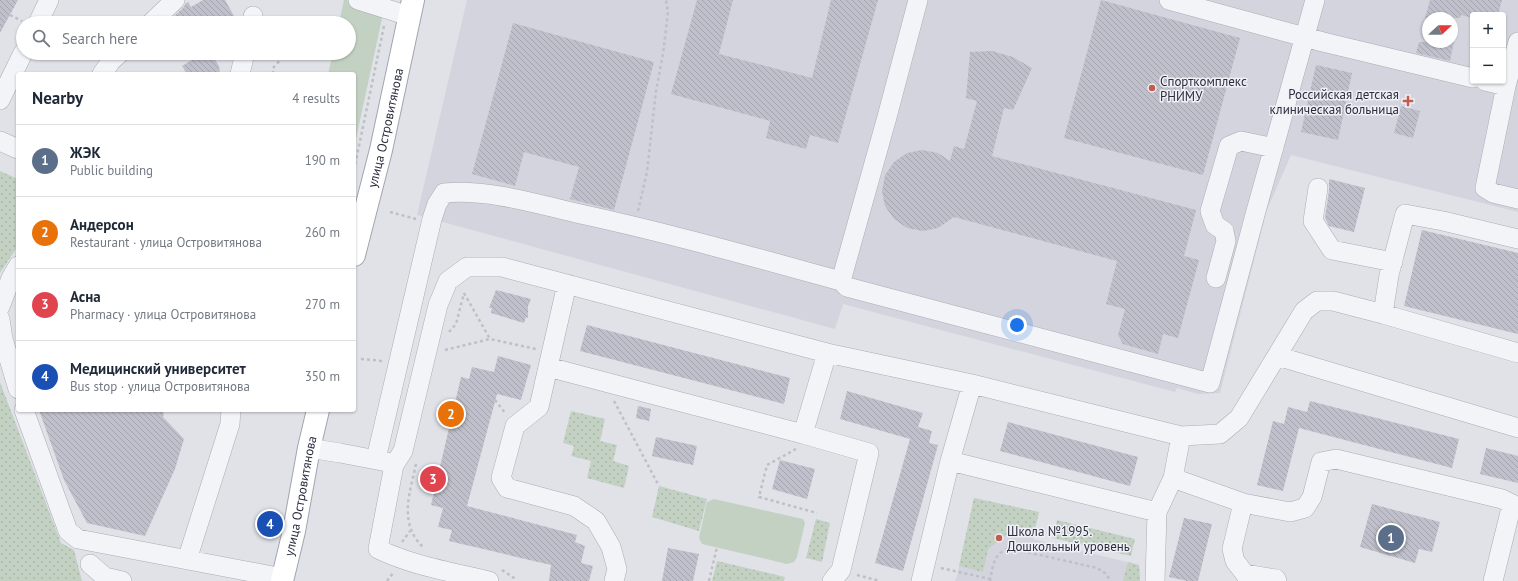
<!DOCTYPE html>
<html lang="en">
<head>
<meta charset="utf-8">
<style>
  body { margin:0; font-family:"PT Sans",sans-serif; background:#f2f2f3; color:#1f2937 }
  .controls { position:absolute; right:12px; top:12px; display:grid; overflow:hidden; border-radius:4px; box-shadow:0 1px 3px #0004 }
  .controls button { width:36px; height:36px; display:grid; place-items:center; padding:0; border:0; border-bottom:1px solid #e0e1e3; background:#fff; color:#1f2937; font:20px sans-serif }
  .compass { position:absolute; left:1422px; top:12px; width:36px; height:36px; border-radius:50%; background:#fff; box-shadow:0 1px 3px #0004; rotate:68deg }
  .you { position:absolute; left:1017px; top:325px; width:14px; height:14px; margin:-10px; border:3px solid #fff; border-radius:50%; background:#1a73e8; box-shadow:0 0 0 6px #1a73e833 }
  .badge { display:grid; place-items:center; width:26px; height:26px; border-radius:50%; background:#c25c51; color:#fff; font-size:13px; font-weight:700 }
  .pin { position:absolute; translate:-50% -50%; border:2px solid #fff; box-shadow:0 1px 4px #0006 }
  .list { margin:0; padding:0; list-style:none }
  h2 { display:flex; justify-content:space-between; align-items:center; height:52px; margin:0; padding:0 16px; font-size:17px }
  h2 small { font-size:13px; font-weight:400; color:#747a83 }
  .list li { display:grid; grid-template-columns:26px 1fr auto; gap:12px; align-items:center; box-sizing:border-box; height:72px; padding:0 16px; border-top:1px solid #e0e1e3 }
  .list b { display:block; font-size:15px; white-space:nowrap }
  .list p { margin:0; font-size:13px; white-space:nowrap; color:#747a83 }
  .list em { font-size:13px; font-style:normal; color:#747a83 }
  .icon { flex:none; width:22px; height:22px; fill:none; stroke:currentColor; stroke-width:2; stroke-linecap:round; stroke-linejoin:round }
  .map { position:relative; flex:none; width:1518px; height:581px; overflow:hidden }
  .search { position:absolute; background:#fff; box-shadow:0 1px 3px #0004; left:16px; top:16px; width:340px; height:44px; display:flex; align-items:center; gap:10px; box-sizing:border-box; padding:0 14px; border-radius:22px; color:#747a83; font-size:15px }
  .panel { position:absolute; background:#fff; box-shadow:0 1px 3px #0004; left:16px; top:72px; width:340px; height:340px; border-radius:4px }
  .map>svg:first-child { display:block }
  .built { fill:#d3d4dd; fill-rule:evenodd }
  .grass { fill:#c3d1c3 }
  .park { fill:url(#park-dots) }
  .building { fill:url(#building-back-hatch) }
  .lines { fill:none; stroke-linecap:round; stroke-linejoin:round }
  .minor-casing { stroke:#aaacb5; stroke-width:20 }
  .major-casing { stroke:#a1a4b3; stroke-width:24 }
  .path { stroke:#bfc0c7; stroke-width:2.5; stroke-dasharray:3 3; stroke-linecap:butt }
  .minor { stroke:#f3f4f7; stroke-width:19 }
  .major { stroke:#fff; stroke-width:22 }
  .poi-dot { fill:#c25c51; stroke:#f0f1f6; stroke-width:1.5 }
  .labels { text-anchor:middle; stroke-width:3; stroke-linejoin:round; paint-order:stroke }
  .poi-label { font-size:13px; fill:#2b2d3e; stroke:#f0f1f6; text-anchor:start }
  .street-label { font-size:13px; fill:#2b2d3e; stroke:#f0f1f6 }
</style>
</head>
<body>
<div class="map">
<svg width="1518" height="581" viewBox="0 0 1518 581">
  <defs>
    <pattern id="park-dots" width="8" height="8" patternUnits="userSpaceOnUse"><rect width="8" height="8" fill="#c3d1c3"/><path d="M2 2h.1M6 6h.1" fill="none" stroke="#a8b4a9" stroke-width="1.8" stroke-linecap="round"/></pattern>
    <pattern id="building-back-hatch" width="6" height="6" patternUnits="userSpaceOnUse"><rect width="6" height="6" fill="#bfc0cb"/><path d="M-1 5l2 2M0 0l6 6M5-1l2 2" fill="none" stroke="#a4a5af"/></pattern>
  </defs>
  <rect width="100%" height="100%" fill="#e1e2e8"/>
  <path class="built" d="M 467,0 L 1518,0 L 1518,212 L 1291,155 L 1267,210 L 1220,393 L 1198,394 L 1177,388 L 1175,392 L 843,304 L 835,329 L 417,215 ZM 1473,15 L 1503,15 L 1503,81 L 1473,81 ZM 1428,18 L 1452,18 L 1452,42 L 1428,42 Z
    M 974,498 L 1039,512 L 1033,539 L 1139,565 L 1140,581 L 955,581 L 957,576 Z"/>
  <path class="grass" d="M 344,0 L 386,0 L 354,148 L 354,74 L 328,74 L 333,53 L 349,53 L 349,23 L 339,23 Z
    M 714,499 L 803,519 L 805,523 L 797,557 L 794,562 L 787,564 L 702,544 L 699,538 L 707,502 Z"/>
  <path class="park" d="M 0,171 L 18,179 L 18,246 L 0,273 Z
    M 0,382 L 61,543 L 74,550 L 82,581 L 0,581 Z
    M 571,411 L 605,419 L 600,441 L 617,445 L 613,461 L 629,466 L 624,488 L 587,478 L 591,461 L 571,456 L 574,446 L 563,443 Z
    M 659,486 L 707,499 L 699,531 L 652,517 Z
    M 974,498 L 1039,512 L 1033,537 L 1010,532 L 988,549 L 983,572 L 959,566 Z
    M 816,519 L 830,523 L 822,562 L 806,558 Z
    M 1057,520 L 1135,539 L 1131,556 L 1053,538 Z
    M 717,561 L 785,577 L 784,581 L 712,581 Z
    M 1128,562 L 1139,565 L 1140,581 L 1123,581 Z"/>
  <path class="building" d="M 0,0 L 18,0 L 0,33 Z
    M 203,0 L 225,0 L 238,23 L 167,23 L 183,8 L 186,3 L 188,2 L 191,7 Z
    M 697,0 L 733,0 L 719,54 L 812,78 L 831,0 L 878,0 L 838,143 L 810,135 L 806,149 L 766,138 L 770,121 L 671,94 Z
    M 1101,0 L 1240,38 L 1203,175 L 1064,138 Z
    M 1430,0 L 1502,0 L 1498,15 L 1473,15 L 1473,18 L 1461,15 L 1460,18 L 1425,18 Z
    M 513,23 L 654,62 L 614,210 L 570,199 L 579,167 L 524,152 L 515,186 L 472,174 Z
    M 1419,42 L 1454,42 L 1450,61 L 1416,53 Z
    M 992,51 L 1013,57 L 1032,68 L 1013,110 L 1004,108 L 992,156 L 1196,210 L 1184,256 L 1199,260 L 1178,338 L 1163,334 L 1158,354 L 1123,344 L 1118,335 L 1125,309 L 1106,304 L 1117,261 L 954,217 L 938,228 L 923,231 L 907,228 L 894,219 L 885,206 L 882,191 L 885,175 L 894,162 L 907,153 L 922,150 L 938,153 L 950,161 L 954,146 L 964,149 L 977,101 L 966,98 L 970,52 Z
    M 188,53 L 211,53 L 219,66 L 220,74 L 187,74 L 182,66 L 192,60 Z
    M 1316,65 L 1352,73 L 1338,140 L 1301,132 Z
    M 1401,106 L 1420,111 L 1413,138 L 1394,133 Z
    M 1329,179 L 1365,188 L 1354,232 L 1329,226 L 1325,218 L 1329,190 Z
    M 1422,230 L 1518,253 L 1518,334 L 1404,306 Z
    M 496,290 L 531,299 L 528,306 L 528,318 L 526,317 L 524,323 L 491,313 L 492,308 L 489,308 Z
    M 587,325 L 790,378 L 784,404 L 580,351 Z
    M 498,356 L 531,365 L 521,400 L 497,394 L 467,506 L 577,535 L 575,542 L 585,546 L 581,563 L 593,566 L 589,581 L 549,581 L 551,565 L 449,541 L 452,530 L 438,527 L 443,508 L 431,505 L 461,377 L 469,379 L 472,367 L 494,372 Z
    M 847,391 L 923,413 L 918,427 L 932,431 L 929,443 L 938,445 L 903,571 L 875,563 L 910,439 L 840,419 Z
    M 1310,401 L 1459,439 L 1452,468 L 1299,428 L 1283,491 L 1257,485 L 1273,421 L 1284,424 L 1288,407 L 1307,412 Z
    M 638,406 L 651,409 L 649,421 L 636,418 Z
    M 39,410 L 164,410 L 163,417 L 184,439 L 175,469 L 145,536 L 87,523 L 64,480 Z
    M 1008,422 L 1138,457 L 1130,486 L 1000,451 Z
    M 656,437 L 697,446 L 693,465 L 652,456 Z
    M 1486,448 L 1518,456 L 1518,483 L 1480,474 Z
    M 780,460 L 815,469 L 807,499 L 772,489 Z
    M 1372,504 L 1440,522 L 1432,552 L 1419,549 L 1415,563 L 1360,547 Z
    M 1184,518 L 1212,524 L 1198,581 L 1187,581 L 1169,577 Z
    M 668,548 L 699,554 L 693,581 L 662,581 Z"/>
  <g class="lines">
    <g class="minor-casing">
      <path id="minor" d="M 358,0 L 409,16
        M 918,0 L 887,117 L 841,281 L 847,287 L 1210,383 L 1256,211 L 1315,0
        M 1169,0 L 1323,42 L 1473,78
        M 38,23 L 49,0
        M 151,23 L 175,0
        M 252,23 L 253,16
        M 1518,42 L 1506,86 L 1485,188 L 1493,193 L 1518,199
        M 102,74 L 111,61 L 120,53
        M 240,74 L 245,53
        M 1485,81 L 1506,86
        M 0,100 L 23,53
        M 0,141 L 18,149
        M 1318,188 L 1313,221 L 1332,250 L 1393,262
        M 1216,278 L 1226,241 L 1224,231 L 1215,225 L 1210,211 L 1229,146 L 1241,141 L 1274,148
        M 0,307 L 11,278 L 18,266
        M 1383,314 L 1389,275 L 1405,214 L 1443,221 L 1518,239
        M 0,319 L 3,339 L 18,389
        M 1277,356 L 1518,428
        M 548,367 L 567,284
        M 24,410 L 68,531 L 78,539 L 283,578
        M 803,434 L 827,353
        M 309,448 L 340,453 L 387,462
        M 376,459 L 432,219 L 437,204 L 444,193 C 487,189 534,203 576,213 C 665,232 753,257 841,281
        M 950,461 L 1157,512
        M 1173,478 L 1243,503 L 1290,512 L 1305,508 L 1312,497 L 1321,462 L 1336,459 L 1502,499 L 1512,504 L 1493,581
        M 1243,503 L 1232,549 L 1235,561 L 1245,574 L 1276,579 L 1277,581
        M 187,560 L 230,424 L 231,410
        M 90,564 L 105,577 L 122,581
        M 489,581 C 452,572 413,566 378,549 L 394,465 L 403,451 L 438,305 L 448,281 L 467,267 L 502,267 L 827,353 L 972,384 L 1181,436 L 1220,434 L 1239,418 L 1304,311 L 1317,301 L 1333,301 L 1383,314 L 1518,353
        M 614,581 L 617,569 L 611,547 L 596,521 L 574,506 L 507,488 L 501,478 L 515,426 L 539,407 L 548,367 L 803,434 L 869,453 L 841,570 L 832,581
        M 921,581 L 950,461 L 972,384
        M 1155,581 L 1157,512 L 1173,478 L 1181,436"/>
    </g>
    <g class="major-casing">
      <g id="major">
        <path id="s1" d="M 354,255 L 381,150 L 413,0"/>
        <path id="s2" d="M 282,581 L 294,531 L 309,448 L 318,410"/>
      </g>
    </g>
    <path class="path" d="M 10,15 L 22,21
      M 18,37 L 23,28
      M 273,74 L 273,68 L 286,54
      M 354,170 L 384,26
      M 638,211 L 647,172 L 656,91 L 663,54 L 668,12 L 666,0
      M 390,212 L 416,219
      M 464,293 L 490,339
      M 449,332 L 456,324 L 464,293
      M 445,350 L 490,339 L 536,349
      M 361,359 L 383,361
      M 495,400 L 506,414
      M 614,401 L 659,486
      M 796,449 L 767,465 L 759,497 L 817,513
      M 416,464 C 410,493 398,523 423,547
      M 402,542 L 410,531
      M 941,568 L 990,579
      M 502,570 L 514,578 L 516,581
      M 857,575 L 880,581
      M 387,581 L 393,573
      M 709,581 L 717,547
      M 990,581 C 993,566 993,554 1009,548 L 1097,568 L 1105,573 L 1111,581"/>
    <use href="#minor" class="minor"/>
    <use href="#major" class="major"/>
  </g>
  <g class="poi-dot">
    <circle cx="1152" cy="88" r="4"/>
    <path d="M1406 95h4v4h4v4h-4v4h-4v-4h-4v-4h4z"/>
    <circle cx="999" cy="538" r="4"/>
  </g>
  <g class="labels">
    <g class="poi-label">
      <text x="1160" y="86">Спорткомплекс<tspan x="1160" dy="15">РНИМУ</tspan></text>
      <text x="1399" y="99" text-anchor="end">Российская детская<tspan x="1399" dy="15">клиническая больница</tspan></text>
      <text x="1007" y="536">Школа №1995.<tspan x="1007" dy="15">Дошкольный уровень</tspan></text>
    </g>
    <g class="street-label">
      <text dy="5" stroke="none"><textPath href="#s1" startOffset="131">улица Островитянова</textPath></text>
      <text dy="5" stroke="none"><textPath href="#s2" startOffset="87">улица Островитянова</textPath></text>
    </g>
  </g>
</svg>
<div class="controls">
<button>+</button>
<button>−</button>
</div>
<svg class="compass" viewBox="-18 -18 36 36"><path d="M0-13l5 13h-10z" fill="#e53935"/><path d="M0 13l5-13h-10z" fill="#747a83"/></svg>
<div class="you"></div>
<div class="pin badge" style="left:1391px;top:538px;background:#5c6f8a">1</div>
<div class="pin badge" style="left:451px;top:414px;background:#e8710a">2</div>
<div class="pin badge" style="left:433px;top:479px;background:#e0444e">3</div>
<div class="pin badge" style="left:270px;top:524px;background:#1a4fb4">4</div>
<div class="search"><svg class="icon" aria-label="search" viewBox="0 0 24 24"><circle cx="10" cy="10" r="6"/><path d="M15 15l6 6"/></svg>Search here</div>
<section class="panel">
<h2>Nearby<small>4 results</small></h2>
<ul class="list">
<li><span class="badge" style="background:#5c6f8a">1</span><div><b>ЖЭК</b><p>Public building</p></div><em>190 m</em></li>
<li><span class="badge" style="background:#e8710a">2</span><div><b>Андерсон</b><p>Restaurant · улица Островитянова</p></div><em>260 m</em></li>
<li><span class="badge" style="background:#e0444e">3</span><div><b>Асна</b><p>Pharmacy · улица Островитянова</p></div><em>270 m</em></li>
<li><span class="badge" style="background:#1a4fb4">4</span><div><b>Медицинский университет</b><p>Bus stop · улица Островитянова</p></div><em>350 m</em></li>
</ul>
</section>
</div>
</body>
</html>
